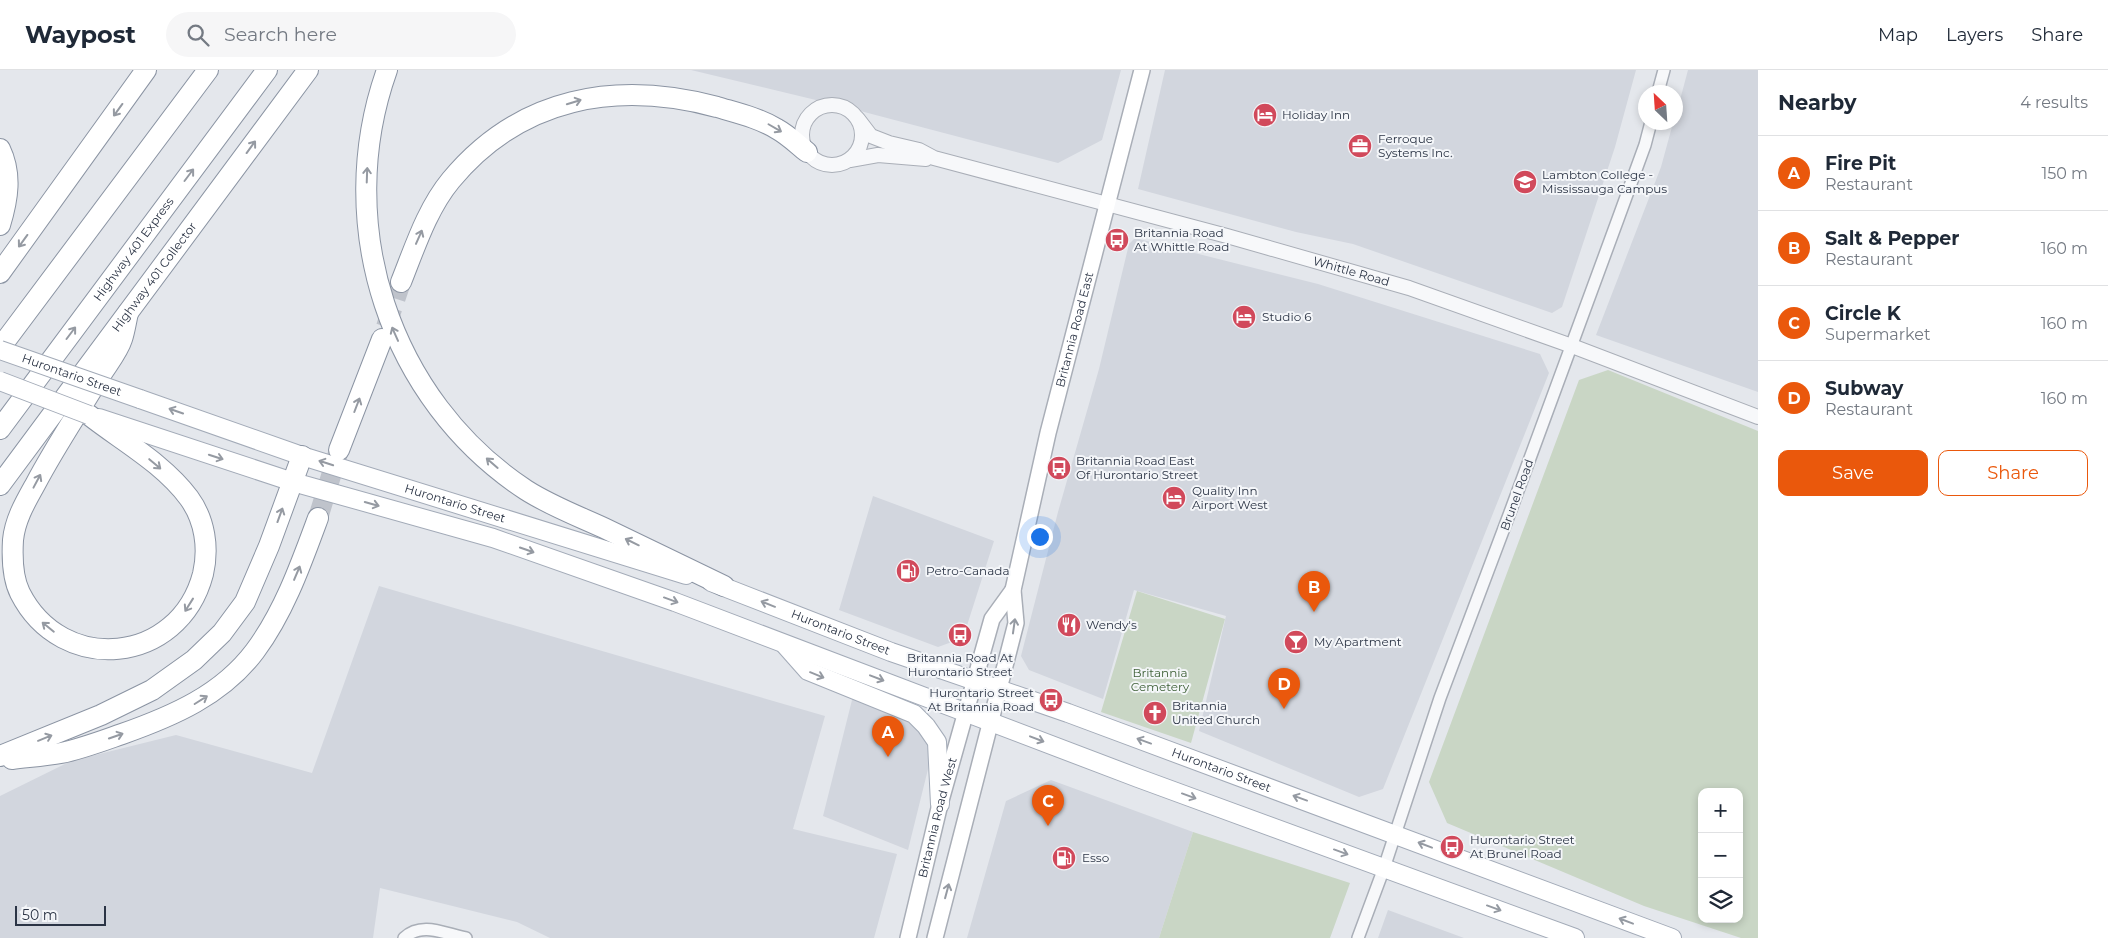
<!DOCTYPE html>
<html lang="en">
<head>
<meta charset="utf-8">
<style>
  body { margin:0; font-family:Montserrat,sans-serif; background:#f6f6f7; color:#1f2937 }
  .controls { position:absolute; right:15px; bottom:15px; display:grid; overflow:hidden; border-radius:10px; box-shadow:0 2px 8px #0003 }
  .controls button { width:45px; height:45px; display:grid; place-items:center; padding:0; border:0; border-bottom:1px solid #e0e1e3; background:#fff; color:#1f2937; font:25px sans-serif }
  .compass { position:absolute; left:1638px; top:15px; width:45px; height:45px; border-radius:50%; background:#fff; box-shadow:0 2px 8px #0003; rotate:335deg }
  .scale { position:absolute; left:15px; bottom:12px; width:91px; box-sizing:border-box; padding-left:5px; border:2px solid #2b3445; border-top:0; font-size:14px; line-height:18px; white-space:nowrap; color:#2b3445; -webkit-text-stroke:4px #f4f6f9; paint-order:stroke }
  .you { position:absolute; left:1039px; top:466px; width:18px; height:18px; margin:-12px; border:4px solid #fff; border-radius:50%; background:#1a73e8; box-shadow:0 0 0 8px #1a73e833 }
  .badge { display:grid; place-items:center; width:32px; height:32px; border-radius:50%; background:#ea580c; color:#fff; font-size:16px; font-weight:700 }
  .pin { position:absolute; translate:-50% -41px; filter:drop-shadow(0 1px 2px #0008) }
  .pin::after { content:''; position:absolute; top:26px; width:18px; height:15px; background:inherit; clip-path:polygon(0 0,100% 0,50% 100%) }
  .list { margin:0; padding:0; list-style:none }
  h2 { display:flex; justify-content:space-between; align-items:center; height:65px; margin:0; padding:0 20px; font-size:21px }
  h2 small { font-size:16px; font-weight:400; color:#747a83 }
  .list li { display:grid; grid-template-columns:32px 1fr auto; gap:15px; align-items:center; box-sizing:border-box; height:75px; padding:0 20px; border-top:1px solid #e0e1e3 }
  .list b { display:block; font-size:19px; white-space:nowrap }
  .list p { margin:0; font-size:16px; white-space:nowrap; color:#747a83 }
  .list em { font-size:16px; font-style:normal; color:#747a83 }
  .actions { display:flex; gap:10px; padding:15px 20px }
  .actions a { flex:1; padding:11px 0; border:1px solid #ea580c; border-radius:10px; text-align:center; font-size:18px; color:#ea580c }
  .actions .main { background:#ea580c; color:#fff }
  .icon { flex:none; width:28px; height:28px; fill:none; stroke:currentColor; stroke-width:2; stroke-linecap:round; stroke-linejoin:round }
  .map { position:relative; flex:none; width:1758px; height:868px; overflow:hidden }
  header { display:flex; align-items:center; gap:30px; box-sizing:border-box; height:70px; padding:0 25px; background:#fff; border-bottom:1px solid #e0e1e3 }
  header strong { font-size:24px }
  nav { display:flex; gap:28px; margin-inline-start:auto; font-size:18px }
  .search { width:350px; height:45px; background:#f6f6f7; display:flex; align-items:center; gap:12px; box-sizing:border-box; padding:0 18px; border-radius:28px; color:#747a83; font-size:19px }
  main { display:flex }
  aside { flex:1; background:#fff }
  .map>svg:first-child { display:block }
  .built { fill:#d2d6de }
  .green { fill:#c9d6c5; fill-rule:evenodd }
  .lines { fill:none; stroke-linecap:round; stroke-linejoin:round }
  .motorway-tunnel { stroke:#bfc3cb; stroke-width:20; stroke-dasharray:20 10; stroke-linecap:butt }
  .minor-casing { stroke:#a9aeb7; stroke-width:14 }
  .tertiary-casing { stroke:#a9aeb7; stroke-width:16 }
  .secondary-casing { stroke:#a9aeb7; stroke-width:18 }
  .primary-casing { stroke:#a3abb8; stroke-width:20 }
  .motorway-casing { stroke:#8b94a3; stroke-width:22 }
  .minor { stroke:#f7f8fa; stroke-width:11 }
  .tertiary { stroke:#f7f8fa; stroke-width:14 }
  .secondary { stroke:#fff; stroke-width:15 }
  .primary { stroke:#fff; stroke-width:18 }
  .motorway { stroke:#fff; stroke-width:20 }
  .primary-bridge-casing { stroke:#a3abb8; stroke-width:20; stroke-linecap:butt }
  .primary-bridge { stroke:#fff; stroke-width:18 }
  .oneway { stroke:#959aa2 }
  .labels { text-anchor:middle; stroke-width:4; stroke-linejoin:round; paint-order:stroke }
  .poi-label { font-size:12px; fill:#2b3445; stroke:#f4f6f9; text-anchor:start }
  .street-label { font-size:12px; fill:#2b3445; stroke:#f4f6f9 }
  .park-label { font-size:12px; fill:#3f6138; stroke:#f4f6f9 }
</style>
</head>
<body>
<header>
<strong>Waypost</strong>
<div class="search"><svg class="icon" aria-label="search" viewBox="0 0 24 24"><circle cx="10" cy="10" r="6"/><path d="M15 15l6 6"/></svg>Search here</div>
<nav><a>Map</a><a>Layers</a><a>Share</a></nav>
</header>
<main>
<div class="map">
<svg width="1758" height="868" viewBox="0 0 1758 868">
  <rect width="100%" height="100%" fill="#e4e7ec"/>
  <path class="built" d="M 691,0 L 1121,0 L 1102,70 L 1058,93 L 849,38 Z
    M 1165,0 L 1636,0 L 1615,77 L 1562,237 L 1552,243 L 1353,174 L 1296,162 L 1138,119 Z
    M 1688,0 L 1758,0 L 1758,322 L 1596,265 L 1661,97 L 1673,53 L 1676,52 L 1676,45 Z
    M 1135,168 L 1318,214 L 1540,284 L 1549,303 L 1383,719 L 1359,727 L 1199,661 L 1226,546 L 1134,520 L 1103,629 L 1029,600 L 1021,586 L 1058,442 L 1099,299 L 1129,174 Z
    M 873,426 L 994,471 L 963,568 L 938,577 L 839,540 Z
    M 379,516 L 825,646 L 793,759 L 897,784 L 874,868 L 550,868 L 517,852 L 380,818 L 373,868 L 0,868 L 0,726 L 71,691 L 176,665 L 312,703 Z
    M 854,622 L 916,649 L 932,683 L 908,780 L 823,746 Z
    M 1051,710 L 1193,762 L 1159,868 L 967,868 L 1006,731 Z
    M 1388,840 L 1464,868 L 1378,868 Z"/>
  <path class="green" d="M 1608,300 L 1758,361 L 1758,868 L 1741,868 L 1644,836 L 1447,753 L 1429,712 L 1579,310 ZM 1702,722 L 1739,722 L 1739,849 L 1702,849 Z
    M 1137,521 L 1225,549 L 1191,673 L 1101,642 Z
    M 1193,762 L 1350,813 L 1330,868 L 1159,868 Z"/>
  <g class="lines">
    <path class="motorway-tunnel" d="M 386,257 L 401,212
      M 318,448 L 339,380"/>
    <g class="minor-casing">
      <path id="minor" d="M 1658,22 L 1664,0
        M 404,868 C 422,851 445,864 466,868
        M 1358,868 L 1384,798 L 1440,628 L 1512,437 L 1618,149 L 1645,75 L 1651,52"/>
    </g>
    <g class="tertiary-casing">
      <g id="tertiary">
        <circle cx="832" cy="65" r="30"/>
        <path id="s1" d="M 858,49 L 871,66 L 889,73 L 919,80 L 934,88 L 1227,166 L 1409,218 L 1572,276 L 1758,347"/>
        <path d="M 850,90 L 878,85 L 926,89"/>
      </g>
    </g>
    <g class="secondary-casing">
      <g id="secondary">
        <path id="s2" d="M 908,868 L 940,734 L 992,549 L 1013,520"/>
        <path id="s3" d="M 935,868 L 1016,553 L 1013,520 L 1048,363 L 1142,0"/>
      </g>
    </g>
    <g class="primary-casing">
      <g id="primary">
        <path id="s4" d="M 140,329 L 302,386 L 686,505"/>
        <path d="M 99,348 L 293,412 L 493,468 L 675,532 L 1138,708 L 1575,868"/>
        <path id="s5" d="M 711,512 L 891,582 L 1068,643 L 1672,868"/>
        <path d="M 785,575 L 808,601 L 914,644 L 926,656 L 937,672 L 940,734"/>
      </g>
    </g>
    <g class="motorway-casing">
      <g id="motorway">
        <path d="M 387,0 C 332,154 389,330 526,420 C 551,436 578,446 604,458 C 644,477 684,497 724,516"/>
        <path d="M 0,79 C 12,104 8,129 0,155"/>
        <path d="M 0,203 L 146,0"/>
        <path d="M 401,212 C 415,177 427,139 451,110 C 520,27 616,10 717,37 C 737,43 759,48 777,59 C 788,65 797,74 807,82"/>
        <path d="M 0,278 L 208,0"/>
        <path d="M 89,345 C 122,371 163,393 189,428 C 205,450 209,478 203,504 C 179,595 62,606 20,523 C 12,507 12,487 13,470 C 15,449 26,431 36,413 C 55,377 78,343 99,308 C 106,296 118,282 122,269 C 125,260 126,251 128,243"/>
        <path id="s6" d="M 0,359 L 267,0"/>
        <path d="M 339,380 L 382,269"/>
        <path id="s7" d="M 0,415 L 308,0"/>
        <path d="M 0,686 L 101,645 L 152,620 L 194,590 L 222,563 L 245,532 L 269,476 L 302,386"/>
        <path d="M 12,689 C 28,687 45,686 61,683 C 81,679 102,671 122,664 C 173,646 222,625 255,581 C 284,542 301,494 318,448"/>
      </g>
    </g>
    <use href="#minor" class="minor"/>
    <use href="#tertiary" class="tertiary"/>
    <use href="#secondary" class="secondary"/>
    <use href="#primary" class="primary"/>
    <use href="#motorway" class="motorway"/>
    <g class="primary-bridge-casing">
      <g id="primary-bridge">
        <path id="s8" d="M 0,280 L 140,329"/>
        <path d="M 0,311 L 89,345"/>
      </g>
    </g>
    <use href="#primary-bridge" class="primary-bridge"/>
  </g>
  <defs><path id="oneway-shaft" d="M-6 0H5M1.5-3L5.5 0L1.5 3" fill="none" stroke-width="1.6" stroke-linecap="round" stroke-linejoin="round" transform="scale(1.25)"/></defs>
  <g class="oneway">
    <use href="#oneway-shaft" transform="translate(574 32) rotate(-17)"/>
    <use href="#oneway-shaft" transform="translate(118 40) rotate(126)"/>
    <use href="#oneway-shaft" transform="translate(775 58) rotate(30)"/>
    <use href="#oneway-shaft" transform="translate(251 77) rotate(-54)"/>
    <use href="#oneway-shaft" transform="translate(189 105) rotate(-53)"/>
    <use href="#oneway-shaft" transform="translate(367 105) rotate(-88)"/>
    <use href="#oneway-shaft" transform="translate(419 167) rotate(-66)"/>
    <use href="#oneway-shaft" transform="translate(23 171) rotate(126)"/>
    <use href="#oneway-shaft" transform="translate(71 263) rotate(-53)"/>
    <use href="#oneway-shaft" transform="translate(395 264) rotate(-114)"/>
    <use href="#oneway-shaft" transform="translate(357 335) rotate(-69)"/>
    <use href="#oneway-shaft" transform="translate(176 341) rotate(-161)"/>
    <use href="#oneway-shaft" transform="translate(216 387) rotate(18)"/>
    <use href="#oneway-shaft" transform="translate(326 393) rotate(-162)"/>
    <use href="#oneway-shaft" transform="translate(492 393) rotate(-139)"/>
    <use href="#oneway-shaft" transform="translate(155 394) rotate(40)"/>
    <use href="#oneway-shaft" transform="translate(37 411) rotate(-62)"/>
    <use href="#oneway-shaft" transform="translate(372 434) rotate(16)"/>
    <use href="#oneway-shaft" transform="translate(280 445) rotate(-70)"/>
    <use href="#oneway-shaft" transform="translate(632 472) rotate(-154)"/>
    <use href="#oneway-shaft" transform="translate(527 480) rotate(19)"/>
    <use href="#oneway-shaft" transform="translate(297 503) rotate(-67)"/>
    <use href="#oneway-shaft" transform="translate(671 530) rotate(20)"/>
    <use href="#oneway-shaft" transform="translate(768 534) rotate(-158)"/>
    <use href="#oneway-shaft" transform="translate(189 535) rotate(122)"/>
    <use href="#oneway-shaft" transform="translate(1014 556) rotate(-82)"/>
    <use href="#oneway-shaft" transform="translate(48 557) rotate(-141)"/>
    <use href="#oneway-shaft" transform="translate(817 605) rotate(22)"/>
    <use href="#oneway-shaft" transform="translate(877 608) rotate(21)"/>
    <use href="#oneway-shaft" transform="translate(201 630) rotate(-32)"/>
    <use href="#oneway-shaft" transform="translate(116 666) rotate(-19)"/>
    <use href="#oneway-shaft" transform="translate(45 668) rotate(-22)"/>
    <use href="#oneway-shaft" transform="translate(1037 669) rotate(21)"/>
    <use href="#oneway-shaft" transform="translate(1144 671) rotate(-160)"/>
    <use href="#oneway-shaft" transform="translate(1189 726) rotate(20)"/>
    <use href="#oneway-shaft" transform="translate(1300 728) rotate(-160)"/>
    <use href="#oneway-shaft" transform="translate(1425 775) rotate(-159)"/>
    <use href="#oneway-shaft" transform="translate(1341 782) rotate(20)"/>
    <use href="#oneway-shaft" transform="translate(947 821) rotate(-75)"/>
    <use href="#oneway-shaft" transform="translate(1494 838) rotate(20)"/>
    <use href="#oneway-shaft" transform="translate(1626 851) rotate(-159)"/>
  </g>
  <defs>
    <g id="hotel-disc" transform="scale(1.25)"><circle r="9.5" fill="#d1495b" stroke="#f4f6f9"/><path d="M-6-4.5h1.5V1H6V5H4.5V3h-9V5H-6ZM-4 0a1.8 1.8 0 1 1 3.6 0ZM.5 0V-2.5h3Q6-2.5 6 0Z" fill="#fff"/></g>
    <g id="office-disc" transform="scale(1.25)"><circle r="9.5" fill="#d1495b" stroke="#f4f6f9"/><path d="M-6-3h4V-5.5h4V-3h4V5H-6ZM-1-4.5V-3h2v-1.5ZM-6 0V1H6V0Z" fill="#fff"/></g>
    <g id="university-disc" transform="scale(1.25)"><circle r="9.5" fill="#d1495b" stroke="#f4f6f9"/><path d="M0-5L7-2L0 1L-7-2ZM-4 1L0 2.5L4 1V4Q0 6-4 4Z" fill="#fff"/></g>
    <g id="bus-disc" transform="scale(1.25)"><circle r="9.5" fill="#d1495b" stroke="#f4f6f9"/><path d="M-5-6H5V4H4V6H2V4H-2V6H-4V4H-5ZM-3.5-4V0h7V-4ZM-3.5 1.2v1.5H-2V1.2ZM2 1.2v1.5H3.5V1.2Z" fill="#fff"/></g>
    <g id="fuel-disc" transform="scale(1.25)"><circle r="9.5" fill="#d1495b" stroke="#f4f6f9"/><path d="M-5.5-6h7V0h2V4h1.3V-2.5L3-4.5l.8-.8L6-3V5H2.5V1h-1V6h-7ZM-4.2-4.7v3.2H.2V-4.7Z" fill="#fff"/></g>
    <g id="restaurant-disc" transform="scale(1.25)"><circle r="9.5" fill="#d1495b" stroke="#f4f6f9"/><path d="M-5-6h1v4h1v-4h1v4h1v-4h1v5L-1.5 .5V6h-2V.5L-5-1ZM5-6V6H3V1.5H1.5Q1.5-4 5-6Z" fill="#fff"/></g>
    <g id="bar-disc" transform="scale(1.25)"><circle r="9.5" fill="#d1495b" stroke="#f4f6f9"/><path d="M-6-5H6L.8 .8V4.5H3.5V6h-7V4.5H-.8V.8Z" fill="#fff"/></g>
    <g id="church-disc" transform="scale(1.25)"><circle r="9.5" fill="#d1495b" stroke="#f4f6f9"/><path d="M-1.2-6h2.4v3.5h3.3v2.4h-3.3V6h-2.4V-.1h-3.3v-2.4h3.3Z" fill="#fff"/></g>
  </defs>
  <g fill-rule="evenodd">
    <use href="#hotel-disc" x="1265" y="45"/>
    <use href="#office-disc" x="1360" y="76"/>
    <use href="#university-disc" x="1525" y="112"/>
    <use href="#bus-disc" x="1117" y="170"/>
    <use href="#hotel-disc" x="1244" y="247"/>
    <use href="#bus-disc" x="1059" y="398"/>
    <use href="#hotel-disc" x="1174" y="428"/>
    <use href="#fuel-disc" x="908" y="501"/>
    <use href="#restaurant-disc" x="1069" y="555"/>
    <use href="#bus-disc" x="960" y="565"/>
    <use href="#bar-disc" x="1296" y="572"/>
    <use href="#bus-disc" x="1051" y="630"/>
    <use href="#church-disc" x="1155" y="643"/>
    <use href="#bus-disc" x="1452" y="777"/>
    <use href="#fuel-disc" x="1064" y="788"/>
  </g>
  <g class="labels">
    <g class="poi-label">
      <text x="1282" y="49">Holiday Inn</text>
      <text x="1378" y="73">Ferroque<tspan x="1378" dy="14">Systems Inc.</tspan></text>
      <text x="1542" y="109">Lambton College -<tspan x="1542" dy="14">Mississauga Campus</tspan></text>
      <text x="1134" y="167">Britannia Road<tspan x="1134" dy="14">At Whittle Road</tspan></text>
      <text x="1262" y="251">Studio 6</text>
      <text x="1076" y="395">Britannia Road East<tspan x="1076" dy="14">Of Hurontario Street</tspan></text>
      <text x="1192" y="425">Quality Inn<tspan x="1192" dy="14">Airport West</tspan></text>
      <text x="926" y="505">Petro-Canada</text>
      <text x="1086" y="559">Wendy's</text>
      <text x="1314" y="576">My Apartment</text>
      <text x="960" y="592" text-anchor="middle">Britannia Road At<tspan x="960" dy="14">Hurontario Street</tspan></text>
      <text x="1034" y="627" text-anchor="end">Hurontario Street<tspan x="1034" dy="14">At Britannia Road</tspan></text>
      <text x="1172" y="640">Britannia<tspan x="1172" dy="14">United Church</tspan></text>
      <text x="1470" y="774">Hurontario Street<tspan x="1470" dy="14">At Brunel Road</tspan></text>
      <text x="1082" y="792">Esso</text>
    </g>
    <g class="street-label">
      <text dy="4" stroke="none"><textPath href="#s6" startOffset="224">Highway 401 Express</textPath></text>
      <text dy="4" stroke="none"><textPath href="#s1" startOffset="521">Whittle Road</textPath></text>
      <text dy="4" stroke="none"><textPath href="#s7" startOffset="259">Highway 401 Collector</textPath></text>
      <text dy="4" stroke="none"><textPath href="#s3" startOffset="626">Britannia Road East</textPath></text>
      <text dy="4" stroke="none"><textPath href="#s8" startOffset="76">Hurontario Street</textPath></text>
      <text transform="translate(1517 425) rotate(-70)" y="4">Brunel Road</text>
      <text dy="4" stroke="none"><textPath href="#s4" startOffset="332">Hurontario Street</textPath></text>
      <text dy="4" stroke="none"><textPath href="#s5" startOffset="139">Hurontario Street</textPath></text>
      <text dy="4" stroke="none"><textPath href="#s5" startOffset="544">Hurontario Street</textPath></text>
      <text dy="4" stroke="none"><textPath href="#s2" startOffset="124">Britannia Road West</textPath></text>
    </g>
    <g class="park-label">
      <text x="1160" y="607">Britannia<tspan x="1160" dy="14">Cemetery</tspan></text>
    </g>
  </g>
</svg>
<div class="controls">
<button>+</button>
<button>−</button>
<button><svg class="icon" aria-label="layers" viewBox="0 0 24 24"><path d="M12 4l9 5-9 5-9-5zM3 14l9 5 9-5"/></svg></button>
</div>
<svg class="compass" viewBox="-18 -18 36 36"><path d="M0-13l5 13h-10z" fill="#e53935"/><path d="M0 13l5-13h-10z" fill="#747a83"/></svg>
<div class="scale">50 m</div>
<div class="you"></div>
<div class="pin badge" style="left:888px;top:687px">A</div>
<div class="pin badge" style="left:1314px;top:542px">B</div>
<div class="pin badge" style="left:1048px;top:756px">C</div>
<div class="pin badge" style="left:1284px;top:639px">D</div>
</div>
<aside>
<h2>Nearby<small>4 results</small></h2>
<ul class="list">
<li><span class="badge">A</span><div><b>Fire Pit</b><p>Restaurant</p></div><em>150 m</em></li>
<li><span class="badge">B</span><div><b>Salt &amp; Pepper</b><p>Restaurant</p></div><em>160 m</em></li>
<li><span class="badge">C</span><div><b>Circle K</b><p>Supermarket</p></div><em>160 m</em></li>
<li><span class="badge">D</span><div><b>Subway</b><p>Restaurant</p></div><em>160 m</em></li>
</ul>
<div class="actions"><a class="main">Save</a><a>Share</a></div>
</aside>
</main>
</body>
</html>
